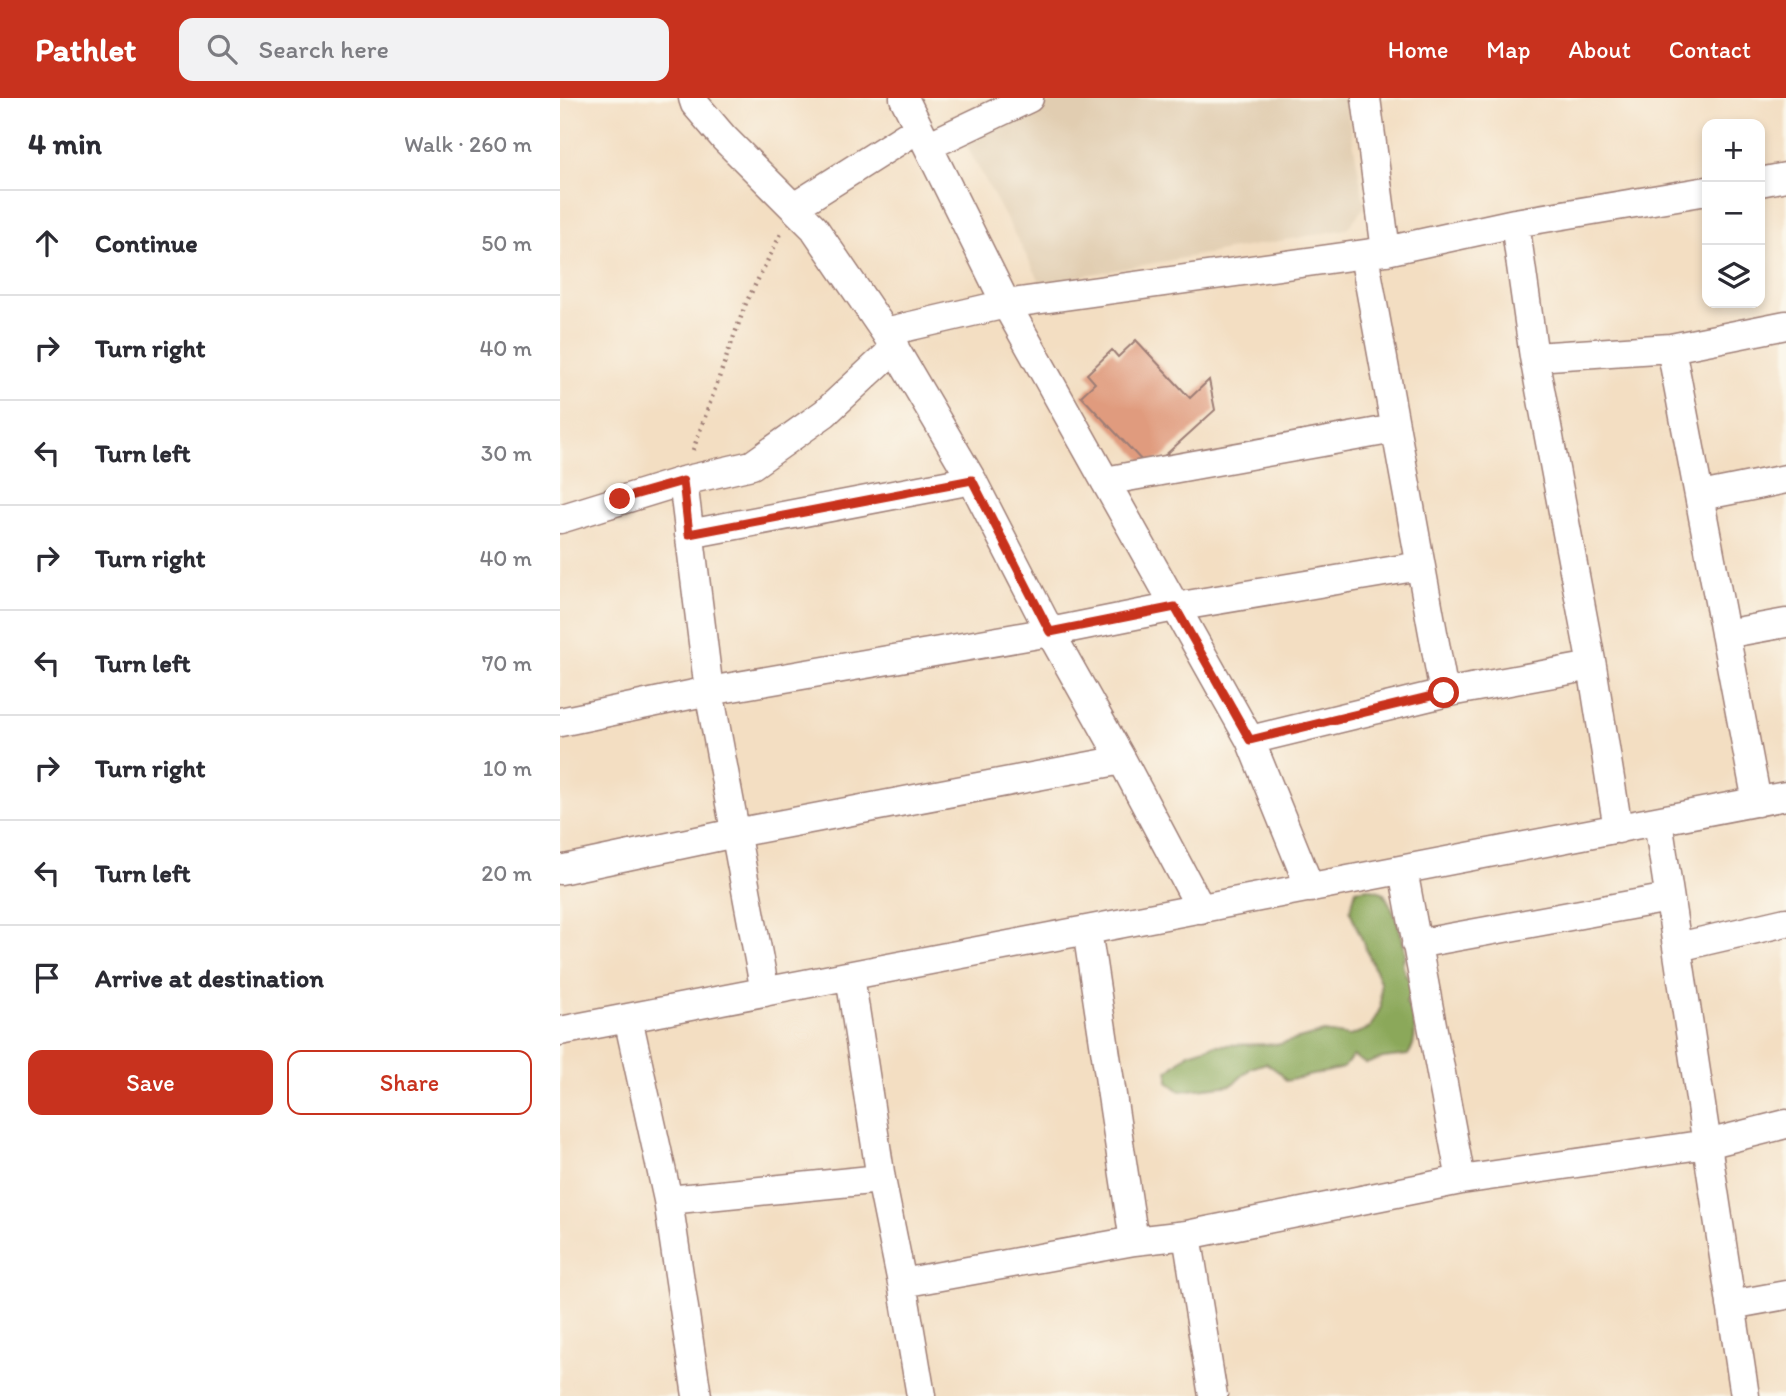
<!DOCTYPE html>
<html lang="en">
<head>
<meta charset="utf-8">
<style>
  body { margin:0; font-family:Itim,sans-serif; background:#f2f2f3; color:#2b2b33 }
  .controls { position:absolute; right:21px; top:21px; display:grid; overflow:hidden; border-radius:14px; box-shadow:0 4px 10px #0003 }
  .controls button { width:63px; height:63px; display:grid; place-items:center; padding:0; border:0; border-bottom:2px solid #e1e1e2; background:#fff; color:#2b2b33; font:35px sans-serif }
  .stop { position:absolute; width:21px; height:21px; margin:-16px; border:5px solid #c8321e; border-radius:50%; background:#fff }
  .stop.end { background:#c8321e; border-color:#fff; box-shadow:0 2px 7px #0008 }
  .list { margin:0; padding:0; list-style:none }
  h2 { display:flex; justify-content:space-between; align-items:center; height:91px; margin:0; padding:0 28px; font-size:30px }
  h2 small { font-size:23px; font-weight:400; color:#7c7c81 }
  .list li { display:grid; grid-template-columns:46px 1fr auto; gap:21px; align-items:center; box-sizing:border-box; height:105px; padding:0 28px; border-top:2px solid #e1e1e2 }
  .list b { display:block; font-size:26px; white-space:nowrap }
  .list em { font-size:23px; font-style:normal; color:#7c7c81 }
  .actions { display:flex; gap:14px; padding:21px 28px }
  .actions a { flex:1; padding:16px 0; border:2px solid #c8321e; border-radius:14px; text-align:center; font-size:24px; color:#c8321e }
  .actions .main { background:#c8321e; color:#fff }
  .icon { flex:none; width:38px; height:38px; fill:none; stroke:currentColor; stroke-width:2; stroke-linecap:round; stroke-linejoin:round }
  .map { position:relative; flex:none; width:1226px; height:1298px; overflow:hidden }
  header { display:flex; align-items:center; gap:42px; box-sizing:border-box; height:98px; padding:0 35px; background:#c8321e; color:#fff }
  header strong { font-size:33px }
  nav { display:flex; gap:38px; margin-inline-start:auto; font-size:24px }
  .search { width:490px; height:63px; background:#f2f2f3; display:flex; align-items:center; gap:18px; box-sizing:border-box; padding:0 24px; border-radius:14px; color:#7c7c81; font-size:26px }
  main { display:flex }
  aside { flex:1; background:#fff }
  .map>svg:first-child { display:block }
  .built { fill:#e1cdb1 }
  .forest { fill:#8ba85a; stroke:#6a6442; stroke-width:2 }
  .building { fill:#e09b7e }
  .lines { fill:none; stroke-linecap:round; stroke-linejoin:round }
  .street-casing { stroke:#9e7e76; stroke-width:31 }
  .path { stroke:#9e7e76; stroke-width:4.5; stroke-dasharray:2 5; stroke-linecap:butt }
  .street { stroke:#fff; stroke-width:28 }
  .route { stroke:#c8321e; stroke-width:9 }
</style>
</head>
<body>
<header>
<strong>Pathlet</strong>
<div class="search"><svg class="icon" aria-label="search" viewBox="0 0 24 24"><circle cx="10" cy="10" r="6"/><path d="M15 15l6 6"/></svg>Search here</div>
<nav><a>Home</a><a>Map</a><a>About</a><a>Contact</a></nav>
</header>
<main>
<aside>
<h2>4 min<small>Walk · 260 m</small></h2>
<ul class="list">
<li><svg class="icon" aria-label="ahead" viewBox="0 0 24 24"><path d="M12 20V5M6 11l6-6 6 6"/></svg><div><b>Continue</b></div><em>50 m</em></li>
<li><svg class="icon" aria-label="right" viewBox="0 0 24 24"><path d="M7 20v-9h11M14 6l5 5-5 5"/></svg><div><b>Turn right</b></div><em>40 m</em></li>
<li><svg class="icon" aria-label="left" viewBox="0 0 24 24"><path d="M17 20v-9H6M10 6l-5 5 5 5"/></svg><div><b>Turn left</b></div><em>30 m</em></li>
<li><svg class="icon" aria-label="right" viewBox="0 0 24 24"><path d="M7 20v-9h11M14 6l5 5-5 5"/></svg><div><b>Turn right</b></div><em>40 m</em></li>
<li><svg class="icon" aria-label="left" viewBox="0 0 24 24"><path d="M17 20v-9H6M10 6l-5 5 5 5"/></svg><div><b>Turn left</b></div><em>70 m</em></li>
<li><svg class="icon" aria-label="right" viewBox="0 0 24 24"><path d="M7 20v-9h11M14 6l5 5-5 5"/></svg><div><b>Turn right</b></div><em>10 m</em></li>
<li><svg class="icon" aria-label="left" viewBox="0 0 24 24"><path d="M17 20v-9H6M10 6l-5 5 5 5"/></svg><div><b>Turn left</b></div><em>20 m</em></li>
<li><svg class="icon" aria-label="arrive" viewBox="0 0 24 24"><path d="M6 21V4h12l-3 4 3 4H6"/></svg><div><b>Arrive at destination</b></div></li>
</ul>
<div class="actions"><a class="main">Save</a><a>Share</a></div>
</aside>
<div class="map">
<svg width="1226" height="1298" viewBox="0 0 1226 1298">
  <rect width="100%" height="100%" fill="#fbf7ec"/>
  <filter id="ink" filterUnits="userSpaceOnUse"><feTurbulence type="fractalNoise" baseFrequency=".0143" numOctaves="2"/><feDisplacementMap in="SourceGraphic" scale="14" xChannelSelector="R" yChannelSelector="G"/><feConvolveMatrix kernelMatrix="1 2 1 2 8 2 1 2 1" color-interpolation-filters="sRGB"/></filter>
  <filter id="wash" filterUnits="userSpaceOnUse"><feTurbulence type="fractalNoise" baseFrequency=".00686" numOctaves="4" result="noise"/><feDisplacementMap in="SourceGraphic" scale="28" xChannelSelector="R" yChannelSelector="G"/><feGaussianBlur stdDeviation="1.57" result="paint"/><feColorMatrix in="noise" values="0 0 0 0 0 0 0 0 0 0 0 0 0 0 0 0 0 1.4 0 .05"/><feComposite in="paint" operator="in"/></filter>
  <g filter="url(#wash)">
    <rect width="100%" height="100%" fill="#f3dec2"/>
    <path class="built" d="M 498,0 L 785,0 L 805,108 L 787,131 L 481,185 L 404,43 Z"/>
    <path class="forest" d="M 808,790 L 823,794 C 833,810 842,834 845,853 C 846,858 841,863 843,869 C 846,886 860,883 846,904 C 855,920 859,941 848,957 L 823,960 L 806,966 L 793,958 L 783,970 L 726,983 L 720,975 L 706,965 L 691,970 L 672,987 L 620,993 L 608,984 L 608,973 L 629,955 L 655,947 L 720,946 L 764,934 L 790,938 L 810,930 L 821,909 L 820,884 L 790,813 L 796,792 Z"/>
    <g id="blocks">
      <path class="building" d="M 576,242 L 630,300 L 649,282 L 655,312 L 601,361 L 585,366 L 521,298 L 535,285 L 527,276 L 552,252 L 558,259 Z"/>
    </g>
  </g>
  <g filter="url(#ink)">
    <use href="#blocks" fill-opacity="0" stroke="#9e7e76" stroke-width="2"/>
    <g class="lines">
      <g class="street-casing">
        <path id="street" d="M 133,0 L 135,6 L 164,40 L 254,130 L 325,234 L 412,382 L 490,534 L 562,662 L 641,811
          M 344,0 L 446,206 L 690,642 L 750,790
          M 806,0 L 826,153 L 955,125 L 1147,93
          M 368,48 L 469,0
          M 1200,84 L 1226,79
          M 234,109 L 359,30
          M 955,125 L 974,259 L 1032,568 L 1058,731
          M 804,157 L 884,595
          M 325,234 L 446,206 L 826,153
          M 1111,250 L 1197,704
          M 974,259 L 1111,250 L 1226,227
          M 123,383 L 149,593 L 205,894
          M 545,383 L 835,331
          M 1141,398 L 1226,381
          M 0,421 L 123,383 L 192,367 L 265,315 L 335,250
          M 129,436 L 412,382
          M 1165,536 L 1226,525
          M 0,624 L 149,593 L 490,534 L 615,509 L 860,468
          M 690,642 L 884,595 L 1032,568
          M 1098,723 L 1185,1298
          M 0,772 L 175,735 L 562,662
          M 843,772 L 901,1082
          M 527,832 L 574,1143
          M 856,846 L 1109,800
          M 1118,849 L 1226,824
          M 290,878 L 321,1081 L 342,1185
          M 68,920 L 108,1102 L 137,1298
          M 0,933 L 1226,698
          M 108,1102 L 321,1081
          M 627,1137 L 653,1298
          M 1171,1207 L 1226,1197
          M 361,1298 L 342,1185 L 574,1143 L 627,1137 L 901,1082 L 1147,1046 L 1226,1026"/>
      </g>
      <path class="path" d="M 133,352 L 186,205 L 222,134"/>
      <use href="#street" class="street"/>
    </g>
  </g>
  <g class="lines" filter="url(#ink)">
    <path class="route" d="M 60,401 L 123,383 L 129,436 L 412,382 L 490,534 L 615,509 L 690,642 L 884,595"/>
  </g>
</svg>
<div class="controls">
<button>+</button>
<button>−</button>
<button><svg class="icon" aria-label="layers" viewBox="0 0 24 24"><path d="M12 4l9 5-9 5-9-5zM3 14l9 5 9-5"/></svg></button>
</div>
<div class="stop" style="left:884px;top:595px"></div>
<div class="stop end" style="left:60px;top:401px"></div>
</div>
</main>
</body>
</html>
